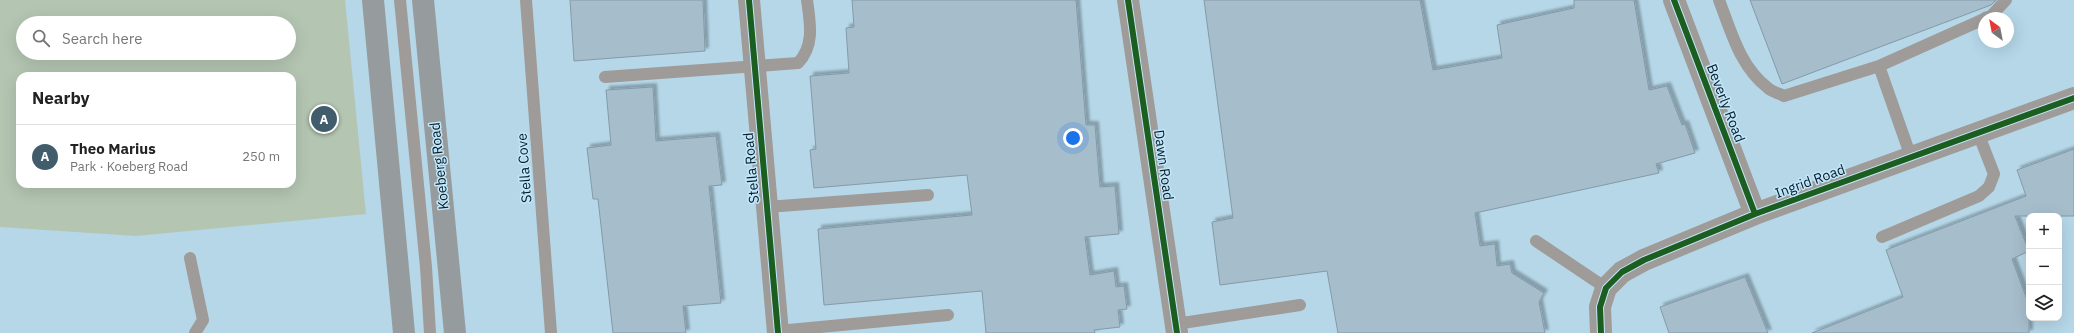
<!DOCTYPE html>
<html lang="en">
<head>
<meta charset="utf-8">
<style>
  body { margin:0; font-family:"IBM Plex Sans",sans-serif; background:#f2f2f2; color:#222 }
  .controls { position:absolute; right:12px; bottom:12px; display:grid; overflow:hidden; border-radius:8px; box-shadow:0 4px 16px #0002 }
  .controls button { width:36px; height:36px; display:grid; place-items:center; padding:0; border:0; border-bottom:1px solid #e0e0e0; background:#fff; color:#222; font:20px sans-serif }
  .compass { position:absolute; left:1978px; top:12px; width:36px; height:36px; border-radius:50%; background:#fff; box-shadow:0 4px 16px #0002; rotate:328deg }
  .you { position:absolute; left:1073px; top:138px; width:14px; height:14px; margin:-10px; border:3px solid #fff; border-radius:50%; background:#1a73e8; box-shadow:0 0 0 6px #1a73e833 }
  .badge { display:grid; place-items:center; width:26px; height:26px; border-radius:50%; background:#415d6b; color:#fff; font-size:13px; font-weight:700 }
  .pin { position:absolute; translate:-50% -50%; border:2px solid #fff; box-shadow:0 1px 4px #0006 }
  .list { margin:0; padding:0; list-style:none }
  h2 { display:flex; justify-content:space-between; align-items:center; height:52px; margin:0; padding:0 16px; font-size:17px }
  h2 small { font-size:13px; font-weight:400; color:#767676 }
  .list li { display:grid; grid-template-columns:26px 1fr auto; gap:12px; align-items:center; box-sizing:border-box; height:64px; padding:0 16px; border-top:1px solid #e0e0e0 }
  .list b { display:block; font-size:15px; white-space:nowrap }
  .list p { margin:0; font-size:13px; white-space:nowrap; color:#767676 }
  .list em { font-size:13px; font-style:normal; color:#767676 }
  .icon { flex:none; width:22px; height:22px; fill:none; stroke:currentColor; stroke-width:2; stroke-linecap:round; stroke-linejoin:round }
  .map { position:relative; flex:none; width:2074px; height:333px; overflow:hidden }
  .search { position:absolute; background:#fff; box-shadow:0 4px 16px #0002; left:16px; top:16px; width:280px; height:44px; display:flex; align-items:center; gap:10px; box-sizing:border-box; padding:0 14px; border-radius:22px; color:#767676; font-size:15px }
  .panel { position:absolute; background:#fff; box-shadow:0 4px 16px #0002; left:16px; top:72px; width:280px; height:116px; border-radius:12px }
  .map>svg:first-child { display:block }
  .green { fill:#b4c5b2; fill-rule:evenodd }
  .building { fill:#a6bdcc; stroke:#849aa9; filter:url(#shadow) }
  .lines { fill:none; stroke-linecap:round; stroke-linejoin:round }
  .lane { stroke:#9e9b98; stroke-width:12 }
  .street { stroke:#9e9b98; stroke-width:22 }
  .primary { stroke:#969c9d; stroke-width:22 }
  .cycleway-casing { stroke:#c3e7fa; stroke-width:8 }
  .cycleway { stroke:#1b5e20; stroke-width:6 }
  .labels { text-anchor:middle; stroke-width:3; stroke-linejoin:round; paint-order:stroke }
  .street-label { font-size:14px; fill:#031c28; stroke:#c3e7fa }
</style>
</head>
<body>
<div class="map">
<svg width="2074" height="333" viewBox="0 0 2074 333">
  <defs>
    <filter id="shadow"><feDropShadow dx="3.5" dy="-3.5" stdDeviation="1" flood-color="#0004"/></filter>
  </defs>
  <rect width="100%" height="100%" fill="#b5d7e8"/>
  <path class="green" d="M 0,0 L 345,0 L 366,214 L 136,236 L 0,227 ZM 23,23 L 289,23 L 289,53 L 23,53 ZM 20,76 L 292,76 L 292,184 L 20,184 Z"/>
  <path class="building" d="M 570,0 L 703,0 L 705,51 L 574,61 Z
    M 852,0 L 1076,0 L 1086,125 L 1095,125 L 1100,187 L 1115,186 L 1119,234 L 1085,237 L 1090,275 L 1114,271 L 1116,287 L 1124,286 L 1127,309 L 1118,310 L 1120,327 L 1094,330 L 1095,333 L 986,333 L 982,291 L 824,305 L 818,229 L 972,215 L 967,175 L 814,188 L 810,150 L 816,149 L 810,76 L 849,73 L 846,28 L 854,27 Z
    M 1204,0 L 1420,0 L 1433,70 L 1502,58 L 1497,25 L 1574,8 L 1574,0 L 1634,0 L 1649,90 L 1667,86 L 1682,125 L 1685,124 L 1695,153 L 1656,164 L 1659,173 L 1475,213 L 1480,246 L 1495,244 L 1497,266 L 1510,264 L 1512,273 L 1544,293 L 1539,302 L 1545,333 L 1338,333 L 1327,271 L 1220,285 L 1212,222 L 1233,218 Z
    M 1750,0 L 1996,0 L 1991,5 L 1782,84 Z
    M 653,87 L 656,141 L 716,136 L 722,185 L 709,186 L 721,303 L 683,306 L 686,333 L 613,333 L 598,199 L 593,199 L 587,148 L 611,145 L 606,90 Z
    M 2074,149 L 2074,216 L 2015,216 L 2029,251 L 2012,259 L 2029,305 L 2029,333 L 1812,333 L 1903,297 L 1886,250 L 2026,196 L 2017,170 Z
    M 1745,277 L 1768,333 L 1669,333 L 1660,307 Z"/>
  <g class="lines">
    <path class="lane" d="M 400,0 L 426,267 L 430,333
      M 526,0 L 551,333
      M 1719,0 C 1731,31 1740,67 1768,88 C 1772,92 1779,93 1784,96 L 1879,66 L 1984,19
      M 1985,18 L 1991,16 L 2006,0
      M 1879,66 L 1911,157
      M 605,77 L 798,63 C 815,46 810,22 807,0
      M 767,207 L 928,195
      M 1882,237 L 1979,196 L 1989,187 L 1994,174 L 1978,133
      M 1536,241 L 1606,288
      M 190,258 L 203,320 L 195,333
      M 1176,324 L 1300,305
      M 778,331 L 948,315"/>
    <path class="street" d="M 749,0 L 778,333
      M 1128,0 L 1177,333
      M 1674,0 L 1755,214
      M 1601,333 L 1600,307 L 1606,288 L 1622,272 L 1644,260 L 1755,214 L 2074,98"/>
    <path class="primary" d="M 373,0 L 404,333
      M 423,0 L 455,333"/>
    <g class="cycleway-casing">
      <path id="cycleway" d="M 749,0 L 778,333
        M 1128,0 L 1177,333
        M 1674,0 L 1755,214
        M 1601,333 L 1600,307 L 1606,288 L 1622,272 L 1644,260 L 1755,214 L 2074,98"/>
    </g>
    <use href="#cycleway" class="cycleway"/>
  </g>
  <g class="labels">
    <g class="street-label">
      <text transform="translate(1726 103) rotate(69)" y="5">Beverly Road</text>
      <text transform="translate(1164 165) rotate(82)" y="5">Dawn Road</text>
      <text transform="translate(439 166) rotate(-96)" y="5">Koeberg Road</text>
      <text transform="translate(524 168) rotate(-94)" y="5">Stella Cove</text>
      <text transform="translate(751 168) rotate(-95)" y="5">Stella Road</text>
      <text transform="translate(1810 181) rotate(-20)" y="5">Ingrid Road</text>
    </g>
  </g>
</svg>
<div class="controls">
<button>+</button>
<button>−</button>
<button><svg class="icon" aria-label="layers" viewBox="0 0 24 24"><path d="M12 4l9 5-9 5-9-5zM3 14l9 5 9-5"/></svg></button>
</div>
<svg class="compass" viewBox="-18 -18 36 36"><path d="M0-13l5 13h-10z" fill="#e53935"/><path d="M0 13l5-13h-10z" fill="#767676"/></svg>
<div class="you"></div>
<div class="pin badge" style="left:324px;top:119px">A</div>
<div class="search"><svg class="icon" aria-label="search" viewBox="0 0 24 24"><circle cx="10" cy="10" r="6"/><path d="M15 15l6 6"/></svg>Search here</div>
<section class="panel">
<h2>Nearby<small></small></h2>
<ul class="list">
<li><span class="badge">A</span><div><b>Theo Marius</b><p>Park · Koeberg Road</p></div><em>250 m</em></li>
</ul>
</section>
</div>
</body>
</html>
